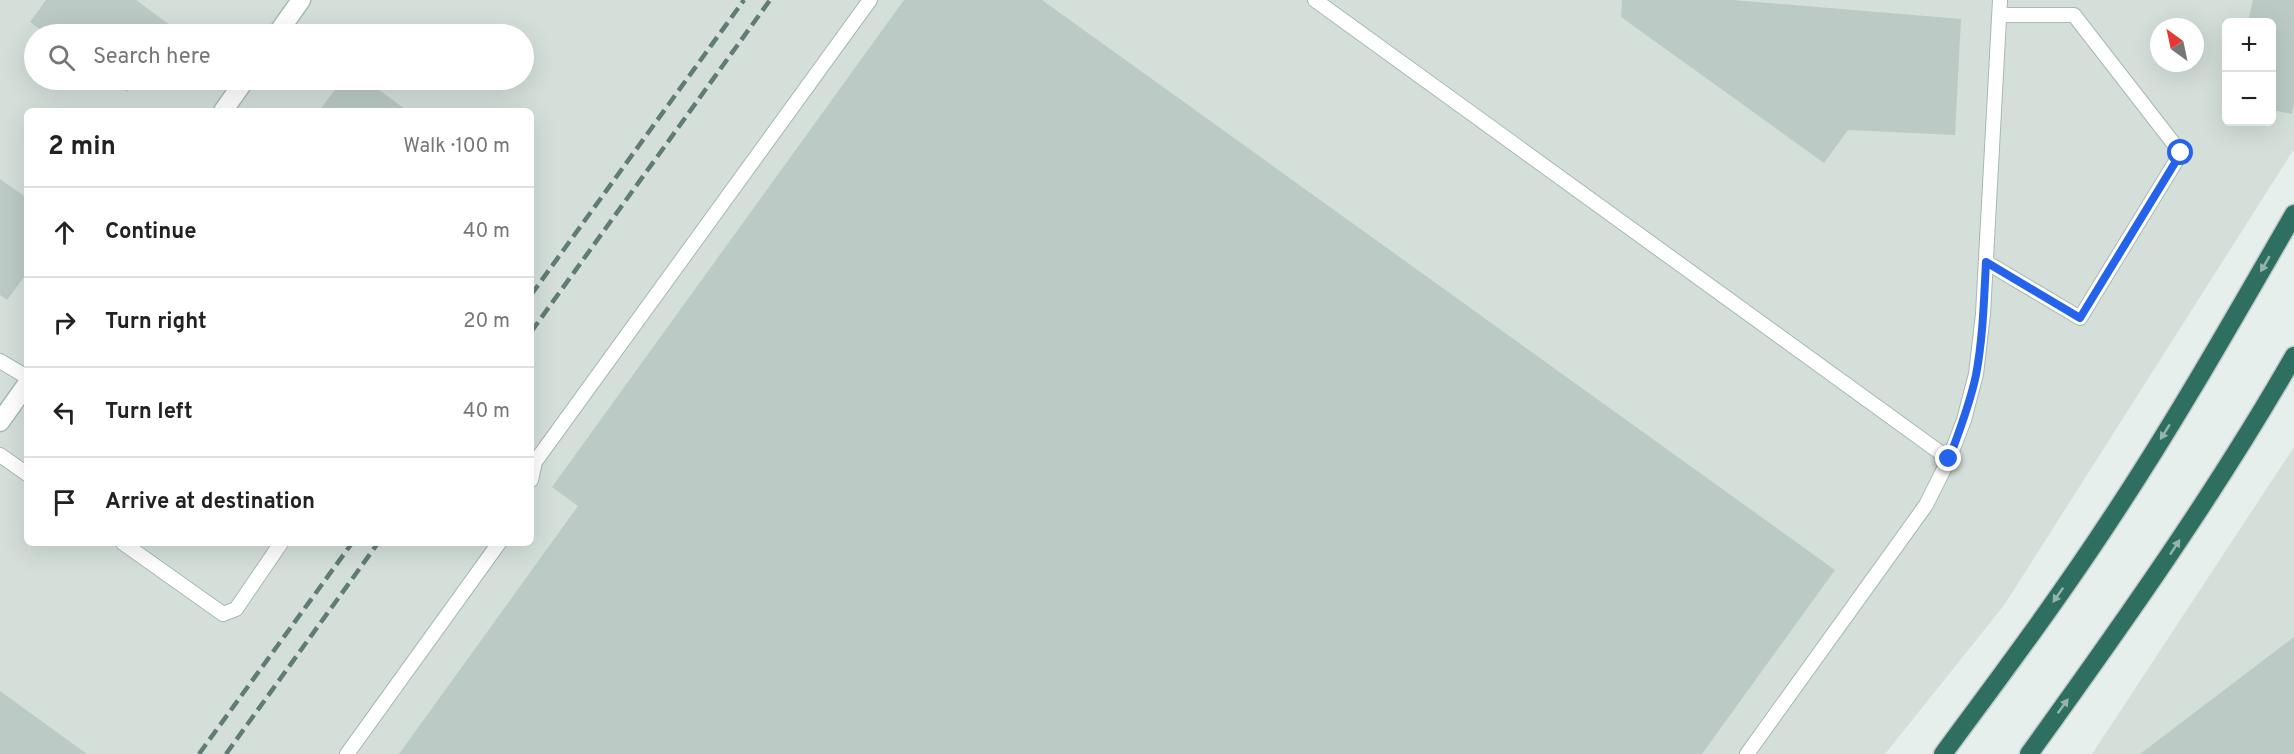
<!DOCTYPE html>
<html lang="en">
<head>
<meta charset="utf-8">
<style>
  body { margin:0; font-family:Overpass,sans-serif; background:#f6f6f6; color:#222 }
  .controls { position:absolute; right:18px; top:18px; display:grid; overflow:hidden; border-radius:9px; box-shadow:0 6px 24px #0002 }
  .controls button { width:54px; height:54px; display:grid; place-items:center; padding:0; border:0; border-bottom:2px solid #e0e0e0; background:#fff; color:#222; font:30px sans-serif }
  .compass { position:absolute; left:2150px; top:18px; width:54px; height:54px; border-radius:50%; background:#fff; box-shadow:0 6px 24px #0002; rotate:327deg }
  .stop { position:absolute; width:18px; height:18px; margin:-14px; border:4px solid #2563eb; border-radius:50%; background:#fff }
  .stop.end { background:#2563eb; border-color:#fff; box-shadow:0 2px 6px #0008 }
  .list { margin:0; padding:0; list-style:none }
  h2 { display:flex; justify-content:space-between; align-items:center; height:78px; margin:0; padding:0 24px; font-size:26px }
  h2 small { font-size:20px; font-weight:400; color:#767676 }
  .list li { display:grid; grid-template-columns:39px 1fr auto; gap:18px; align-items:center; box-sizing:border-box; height:90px; padding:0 24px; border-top:2px solid #e0e0e0 }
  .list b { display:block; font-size:22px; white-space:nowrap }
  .list em { font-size:20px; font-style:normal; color:#767676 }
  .icon { flex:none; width:33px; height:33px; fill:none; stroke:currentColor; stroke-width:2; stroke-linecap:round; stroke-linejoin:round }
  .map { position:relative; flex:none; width:2294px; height:754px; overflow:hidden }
  .search { position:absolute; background:#fff; box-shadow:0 6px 24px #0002; left:24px; top:24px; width:510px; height:66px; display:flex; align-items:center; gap:15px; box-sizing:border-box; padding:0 21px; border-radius:33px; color:#767676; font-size:22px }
  .panel { position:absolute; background:#fff; box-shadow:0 6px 24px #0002; left:24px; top:108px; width:510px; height:438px; border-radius:9px }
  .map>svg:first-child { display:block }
  .built { fill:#d4dfda; fill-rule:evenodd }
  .building { fill:#bbcac4 }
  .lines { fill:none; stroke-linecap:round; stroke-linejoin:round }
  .lane-casing { stroke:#a8b8b2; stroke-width:16 }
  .secondary-casing { stroke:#a4bbb3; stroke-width:21 }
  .highway-casing { stroke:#c2cac8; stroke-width:21 }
  .lane { stroke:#fff; stroke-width:14 }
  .secondary { stroke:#fff; stroke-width:18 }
  .highway { stroke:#2f6f62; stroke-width:18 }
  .rail { stroke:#5f7d75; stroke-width:4.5; stroke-dasharray:12 6; stroke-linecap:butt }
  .oneway { fill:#93b5ae }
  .route { stroke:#2563eb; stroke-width:8 }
</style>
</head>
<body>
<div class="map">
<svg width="2294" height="754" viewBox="0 0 2294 754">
  <rect width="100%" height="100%" fill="#e6efeb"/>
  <path class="built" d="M 0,0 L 2294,0 L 2294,149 L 2005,604 L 1885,754 L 0,754 ZM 2226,22 L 2272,22 L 2272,122 L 2226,122 ZM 2159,27 L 2195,27 L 2195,63 L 2159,63 ZM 34,34 L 524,34 L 524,80 L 34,80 ZM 27,111 L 531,111 L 531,543 L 27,543 Z
    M 2294,447 L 2294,754 L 2092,754 Z"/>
  <path class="building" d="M 46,0 L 136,0 L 174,28 L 169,34 L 47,34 L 30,22 Z
    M 904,0 L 1042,0 L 1835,570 L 1702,754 L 399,754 L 578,506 L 552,487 Z
    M 1622,0 L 1732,0 L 1961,19 L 1955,135 L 1848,130 L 1824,163 L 1621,17 Z
    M 2253,0 L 2294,0 L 2294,103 L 2292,114 L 2272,110 L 2272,22 L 2248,22 Z
    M 109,80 L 136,80 L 127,92 Z
    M 342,80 L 365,80 L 408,111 L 319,111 Z
    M 0,179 L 27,198 L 27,273 L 7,300 L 0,295 Z
    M 2294,637 L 2294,754 L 2140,754 Z
    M 0,691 L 87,754 L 0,754 Z"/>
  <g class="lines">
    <g class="lane-casing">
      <path id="lane" d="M 1315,0 L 1949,459
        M 1986,262 L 2080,318 L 2181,153 L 2074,15 L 1999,15
        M 0,361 L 27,377
        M 0,455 L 27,474
        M 531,480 L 535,462 L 870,0
        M 123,543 L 223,614 L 236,609 L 281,543
        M 347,754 L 499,543
        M 1747,754 L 1926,505 L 1949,459 L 1964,420 L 1976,374 L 1983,314 L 2000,0"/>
    </g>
    <g class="secondary-casing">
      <path id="secondary" d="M 277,34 L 301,0
        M 223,111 L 245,80
        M 0,422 L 27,384"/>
    </g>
    <g class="highway-casing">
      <path id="highway" d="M 1943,754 C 2001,676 2059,598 2112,517 C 2177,419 2235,316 2294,214
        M 2029,754 C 2122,625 2215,494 2294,356"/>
    </g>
    <use href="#lane" class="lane"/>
    <use href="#secondary" class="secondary"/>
    <use href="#highway" class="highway"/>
    <path class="rail" d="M 531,295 L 744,0
      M 531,332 L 770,0
      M 199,754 L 352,543
      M 226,754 L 378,543"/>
  </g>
  <defs><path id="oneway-solid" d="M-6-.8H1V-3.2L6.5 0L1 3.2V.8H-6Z" transform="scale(1.5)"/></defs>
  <g class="oneway">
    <use href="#oneway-solid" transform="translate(2265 264) rotate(120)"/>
    <use href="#oneway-solid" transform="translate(2165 432) rotate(122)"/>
    <use href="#oneway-solid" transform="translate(2175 547) rotate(-57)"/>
    <use href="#oneway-solid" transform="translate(2058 595) rotate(125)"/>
    <use href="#oneway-solid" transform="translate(2063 706) rotate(-54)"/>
  </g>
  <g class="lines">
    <path class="route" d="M 1949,459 C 1959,432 1970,404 1976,375 C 1983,338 1984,299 1986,262 L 2080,318 L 2181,153"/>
  </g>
</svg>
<div class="controls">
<button>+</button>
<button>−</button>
</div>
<svg class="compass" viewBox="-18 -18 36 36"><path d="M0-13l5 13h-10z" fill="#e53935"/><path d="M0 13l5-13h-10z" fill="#767676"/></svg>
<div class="stop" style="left:2181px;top:153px"></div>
<div class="stop end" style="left:1949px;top:459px"></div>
<div class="search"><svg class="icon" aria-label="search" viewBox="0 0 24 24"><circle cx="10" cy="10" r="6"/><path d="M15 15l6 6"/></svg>Search here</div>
<section class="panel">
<h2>2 min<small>Walk · 100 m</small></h2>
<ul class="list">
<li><svg class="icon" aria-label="ahead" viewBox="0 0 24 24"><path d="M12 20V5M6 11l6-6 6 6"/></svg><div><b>Continue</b></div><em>40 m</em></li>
<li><svg class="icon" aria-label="right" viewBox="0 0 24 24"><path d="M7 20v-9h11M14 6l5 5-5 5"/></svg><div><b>Turn right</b></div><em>20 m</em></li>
<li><svg class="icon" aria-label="left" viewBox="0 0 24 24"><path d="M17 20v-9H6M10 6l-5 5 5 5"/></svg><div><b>Turn left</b></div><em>40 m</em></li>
<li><svg class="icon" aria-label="arrive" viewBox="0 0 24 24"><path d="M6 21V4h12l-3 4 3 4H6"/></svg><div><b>Arrive at destination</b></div></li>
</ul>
</section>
</div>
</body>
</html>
